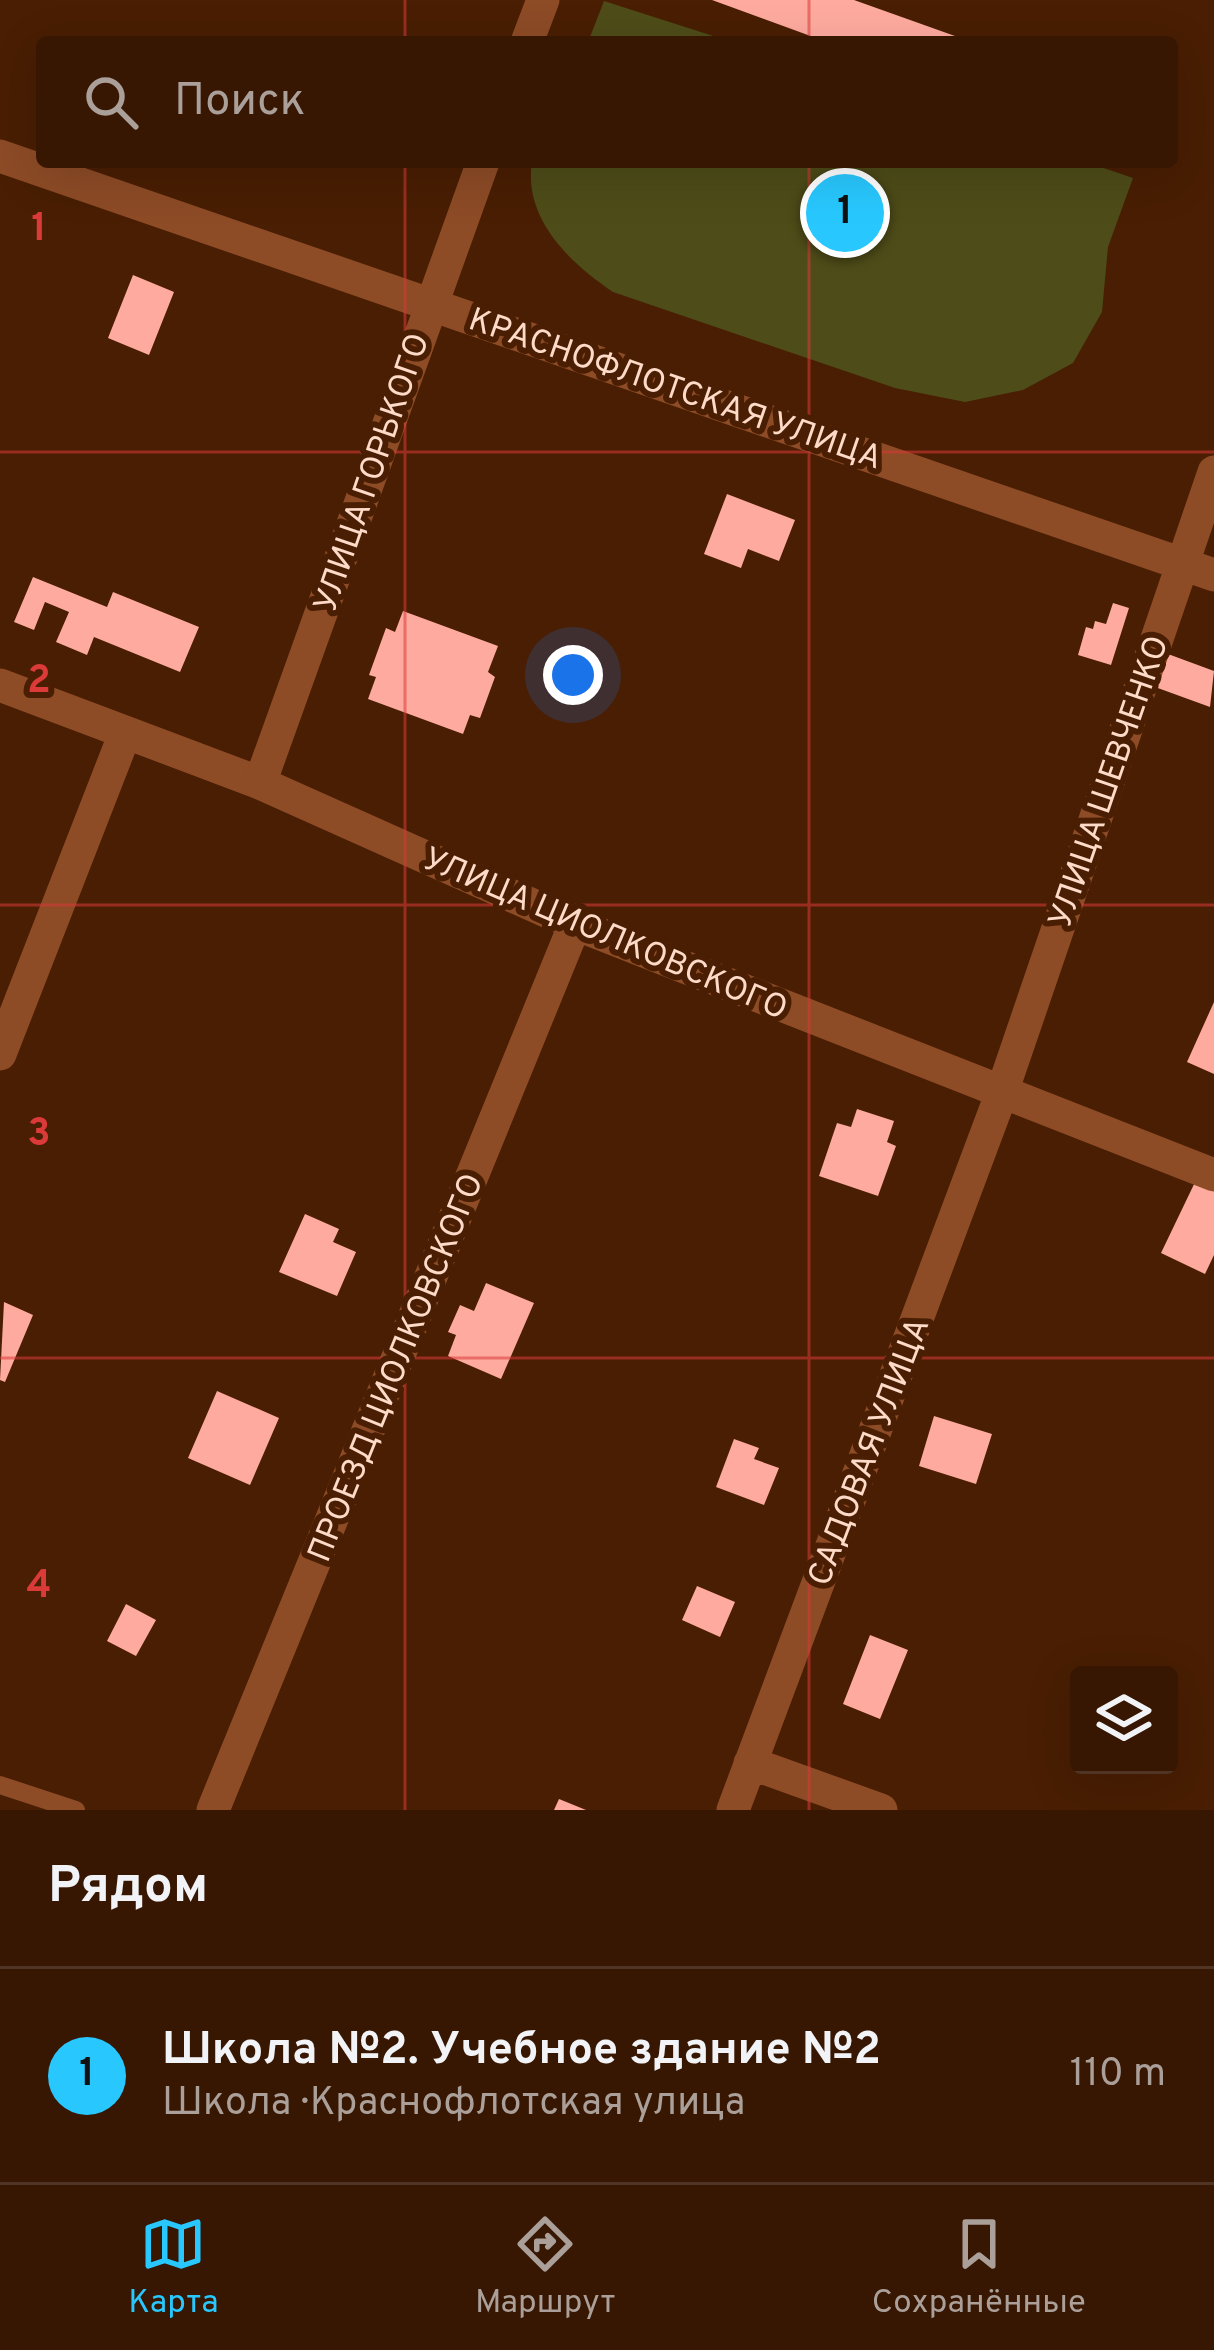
<!DOCTYPE html>
<html lang="ru">
<head>
<meta charset="utf-8">
<style>
  body { margin:0; font-family:Overpass,sans-serif; background:#3e1f0c; color:#f1f3f6 }
  .controls { position:absolute; right:36px; bottom:36px; display:grid; overflow:hidden; border-radius:12px; box-shadow:0 12px 48px #0002 }
  .controls button { width:108px; height:108px; display:grid; place-items:center; padding:0; border:0; border-bottom:3px solid #513524; background:#371602; color:#f1f3f6; font:60px sans-serif }
  .you { position:absolute; left:573px; top:675px; width:42px; height:42px; margin:-30px; border:9px solid #fff; border-radius:50%; background:#1a73e8; box-shadow:0 0 0 18px #1a73e833 }
  .badge { display:grid; place-items:center; width:78px; height:78px; border-radius:50%; background:#28c8ff; color:#111; font-size:39px; font-weight:700 }
  .pin { position:absolute; translate:-50% -50%; border:6px solid #fff; box-shadow:0 3px 12px #0006 }
  .list { margin:0; padding:0; list-style:none }
  h2 { display:flex; justify-content:space-between; align-items:center; height:156px; margin:0; padding:0 48px; font-size:51px }
  h2 small { font-size:39px; font-weight:400; color:#aa9f99 }
  .list li { display:grid; grid-template-columns:78px 1fr auto; gap:36px; align-items:center; box-sizing:border-box; height:216px; padding:0 48px; border-top:3px solid #513524 }
  .list b { display:block; font-size:45px; white-space:nowrap }
  .list p { margin:0; font-size:39px; white-space:nowrap; color:#aa9f99 }
  .list em { font-size:39px; font-style:normal; color:#aa9f99 }
  .icon { flex:none; width:66px; height:66px; fill:none; stroke:currentColor; stroke-width:2; stroke-linecap:round; stroke-linejoin:round }
  .map { position:relative; flex:none; width:1214px; height:1810px; overflow:hidden }
  .search { position:absolute; background:#371602; box-shadow:0 12px 48px #0002; left:36px; right:36px; top:36px; height:132px; display:flex; align-items:center; gap:30px; box-sizing:border-box; padding:0 42px; border-radius:12px; color:#aa9f99; font-size:45px }
  .sheet { height:372px; background:#371602 }
  nav { display:flex; justify-content:space-around; align-items:center; box-sizing:border-box; height:168px; border-top:3px solid #513524; background:#371602; font-size:33px; color:#aa9f99 }
  nav a { display:grid; justify-items:center; gap:6px }
  nav .on { color:#28c8ff }
  .map>svg:first-child { display:block }
  .green { fill:#4e4c18 }
  .building { fill:#feaa9f }
  .lines { fill:none; stroke-linecap:round; stroke-linejoin:round }
  .service { stroke:#8d4b26; stroke-width:18 }
  .minor { stroke:#8d4b26; stroke-width:33 }
  .tertiary { stroke:#8d4b26; stroke-width:33 }
  .grid { fill:none; stroke:#da3a38; stroke-width:3; stroke-opacity:0.55 }
  .labels { text-anchor:middle; stroke-width:12; stroke-linejoin:round; paint-order:stroke }
  .street-label { font-size:33px; fill:#fedac8; stroke:#491e03 }
  .grid-label { font-size:39px; text-anchor:middle; font-weight:bold; fill:#da3a38; stroke:#491e03; stroke-width:12; stroke-linejoin:round; paint-order:stroke }
</style>
</head>
<body>
<div class="map">
<svg width="1214" height="1810" viewBox="0 0 1214 1810">
  <rect width="100%" height="100%" fill="#491e03"/>
  <path class="green" d="M 604,1 L 732,42 L 588,42 Z
    M 532,162 L 1086,162 L 1133,178 L 1108,247 L 1102,312 L 1073,363 L 1023,390 L 965,402 L 895,388 L 613,292 C 570,263 523,219 532,162 Z"/>
  <path class="building" d="M 712,0 L 854,0 L 969,41 L 827,42 Z
    M 133,275 L 174,292 L 149,355 L 108,338 Z
    M 727,494 L 795,520 L 779,561 L 748,549 L 741,568 L 704,554 Z
    M 33,577 L 107,607 L 113,592 L 199,627 L 180,672 L 94,637 L 87,655 L 56,642 L 69,612 L 45,602 L 34,630 L 14,622 Z
    M 1113,603 L 1129,608 L 1111,665 L 1078,655 L 1086,627 L 1093,629 L 1095,621 L 1106,624 Z
    M 403,611 L 498,646 L 488,672 L 495,677 L 480,718 L 470,715 L 463,734 L 368,699 L 376,677 L 369,675 L 386,628 L 395,632 Z
    M 1168,654 L 1214,671 L 1210,707 L 1155,687 Z
    M 1214,1002 L 1214,1074 L 1187,1062 Z
    M 857,1109 L 894,1121 L 887,1142 L 896,1146 L 878,1196 L 819,1176 L 837,1123 L 851,1127 Z
    M 1197,1178 L 1214,1186 L 1214,1255 L 1205,1274 L 1161,1253 Z
    M 305,1214 L 339,1229 L 333,1242 L 356,1252 L 337,1296 L 279,1272 Z
    M 486,1283 L 534,1303 L 501,1379 L 448,1356 L 456,1335 L 448,1332 L 460,1305 L 474,1311 Z
    M 4,1302 L 33,1315 L 5,1382 L 0,1380 Z
    M 217,1391 L 279,1418 L 250,1485 L 188,1458 Z
    M 934,1416 L 992,1434 L 976,1484 L 919,1466 Z
    M 734,1439 L 759,1448 L 754,1459 L 779,1468 L 764,1505 L 716,1487 Z
    M 697,1586 L 735,1602 L 720,1637 L 682,1620 Z
    M 126,1604 L 156,1620 L 136,1656 L 107,1641 Z
    M 870,1635 L 908,1650 L 880,1719 L 843,1704 Z
    M 559,1799 L 586,1810 L 554,1810 Z"/>
  <g class="lines">
    <path class="service" d="M 0,1785 L 76,1810"/>
    <path class="minor" d="M 0,156 L 1214,575
      M 0,685 L 260,783 L 575,924 L 1214,1175
      M 0,1054 L 124,736
      M 750,1763 L 881,1810
      M 213,1810 L 575,924
      M 733,1810 L 1002,1092 L 1214,472"/>
    <path class="tertiary" d="M 527,42 L 543,0
      M 260,783 L 483,162"/>
  </g>
  <path class="grid" d="M 405,0 L 405,42M 809,0 L 809,42M 405,162 L 405,1810M 809,162 L 809,1810M 0,452 L 1214,452M 0,905 L 1214,905M 0,1358 L 1214,1358"/>
  <g class="labels">
    <g class="street-label">
      <text transform="translate(676 387) rotate(19)" y="12">КРАСНОФЛОТСКАЯ УЛИЦА</text>
      <text transform="translate(370 472) rotate(-71)" y="12">УЛИЦА ГОРЬКОГО</text>
      <text transform="translate(1107 781) rotate(-71)" y="12">УЛИЦА ШЕВЧЕНКО</text>
      <text transform="translate(606 932) rotate(23)" y="12">УЛИЦА ЦИОЛКОВСКОГО</text>
      <text transform="translate(394 1367) rotate(-68)" y="12">ПРОЕЗД ЦИОЛКОВСКОГО</text>
      <text transform="translate(867 1451) rotate(-69)" y="12">САДОВАЯ УЛИЦА</text>
    </g>
  </g>
  <g class="grid-label">
    <text x="39" y="240">1</text>
    <text x="39" y="692">2</text>
    <text x="39" y="1145">3</text>
    <text x="39" y="1597">4</text>
  </g>
</svg>
<div class="controls">
<button><svg class="icon" aria-label="layers" viewBox="0 0 24 24"><path d="M12 4l9 5-9 5-9-5zM3 14l9 5 9-5"/></svg></button>
</div>
<div class="you"></div>
<div class="pin badge" style="left:845px;top:213px">1</div>
<div class="search"><svg class="icon" aria-label="search" viewBox="0 0 24 24"><circle cx="10" cy="10" r="6"/><path d="M15 15l6 6"/></svg>Поиск</div>
</div>
<section class="sheet">
<h2>Рядом<small></small></h2>
<ul class="list">
<li><span class="badge">1</span><div><b>Школа №2. Учебное здание №2</b><p>Школа · Краснофлотская улица</p></div><em>110 m</em></li>
</ul>
</section>
<nav>
<a class="on"><svg class="icon" aria-label="map" viewBox="0 0 24 24"><path d="M3 6l6-2 6 2 6-2v14l-6 2-6-2-6 2zM9 4v14M15 6v14"/></svg>Карта</a>
<a><svg class="icon" aria-label="directions" viewBox="0 0 24 24"><path d="M12 3l9 9-9 9-9-9zM9 14v-3h6M13 9l2 2-2 2"/></svg>Маршрут</a>
<a><svg class="icon" aria-label="saved" viewBox="0 0 24 24"><path d="M7 4h10v16l-5-4-5 4z"/></svg>Сохранённые</a>
</nav>
</body>
</html>
